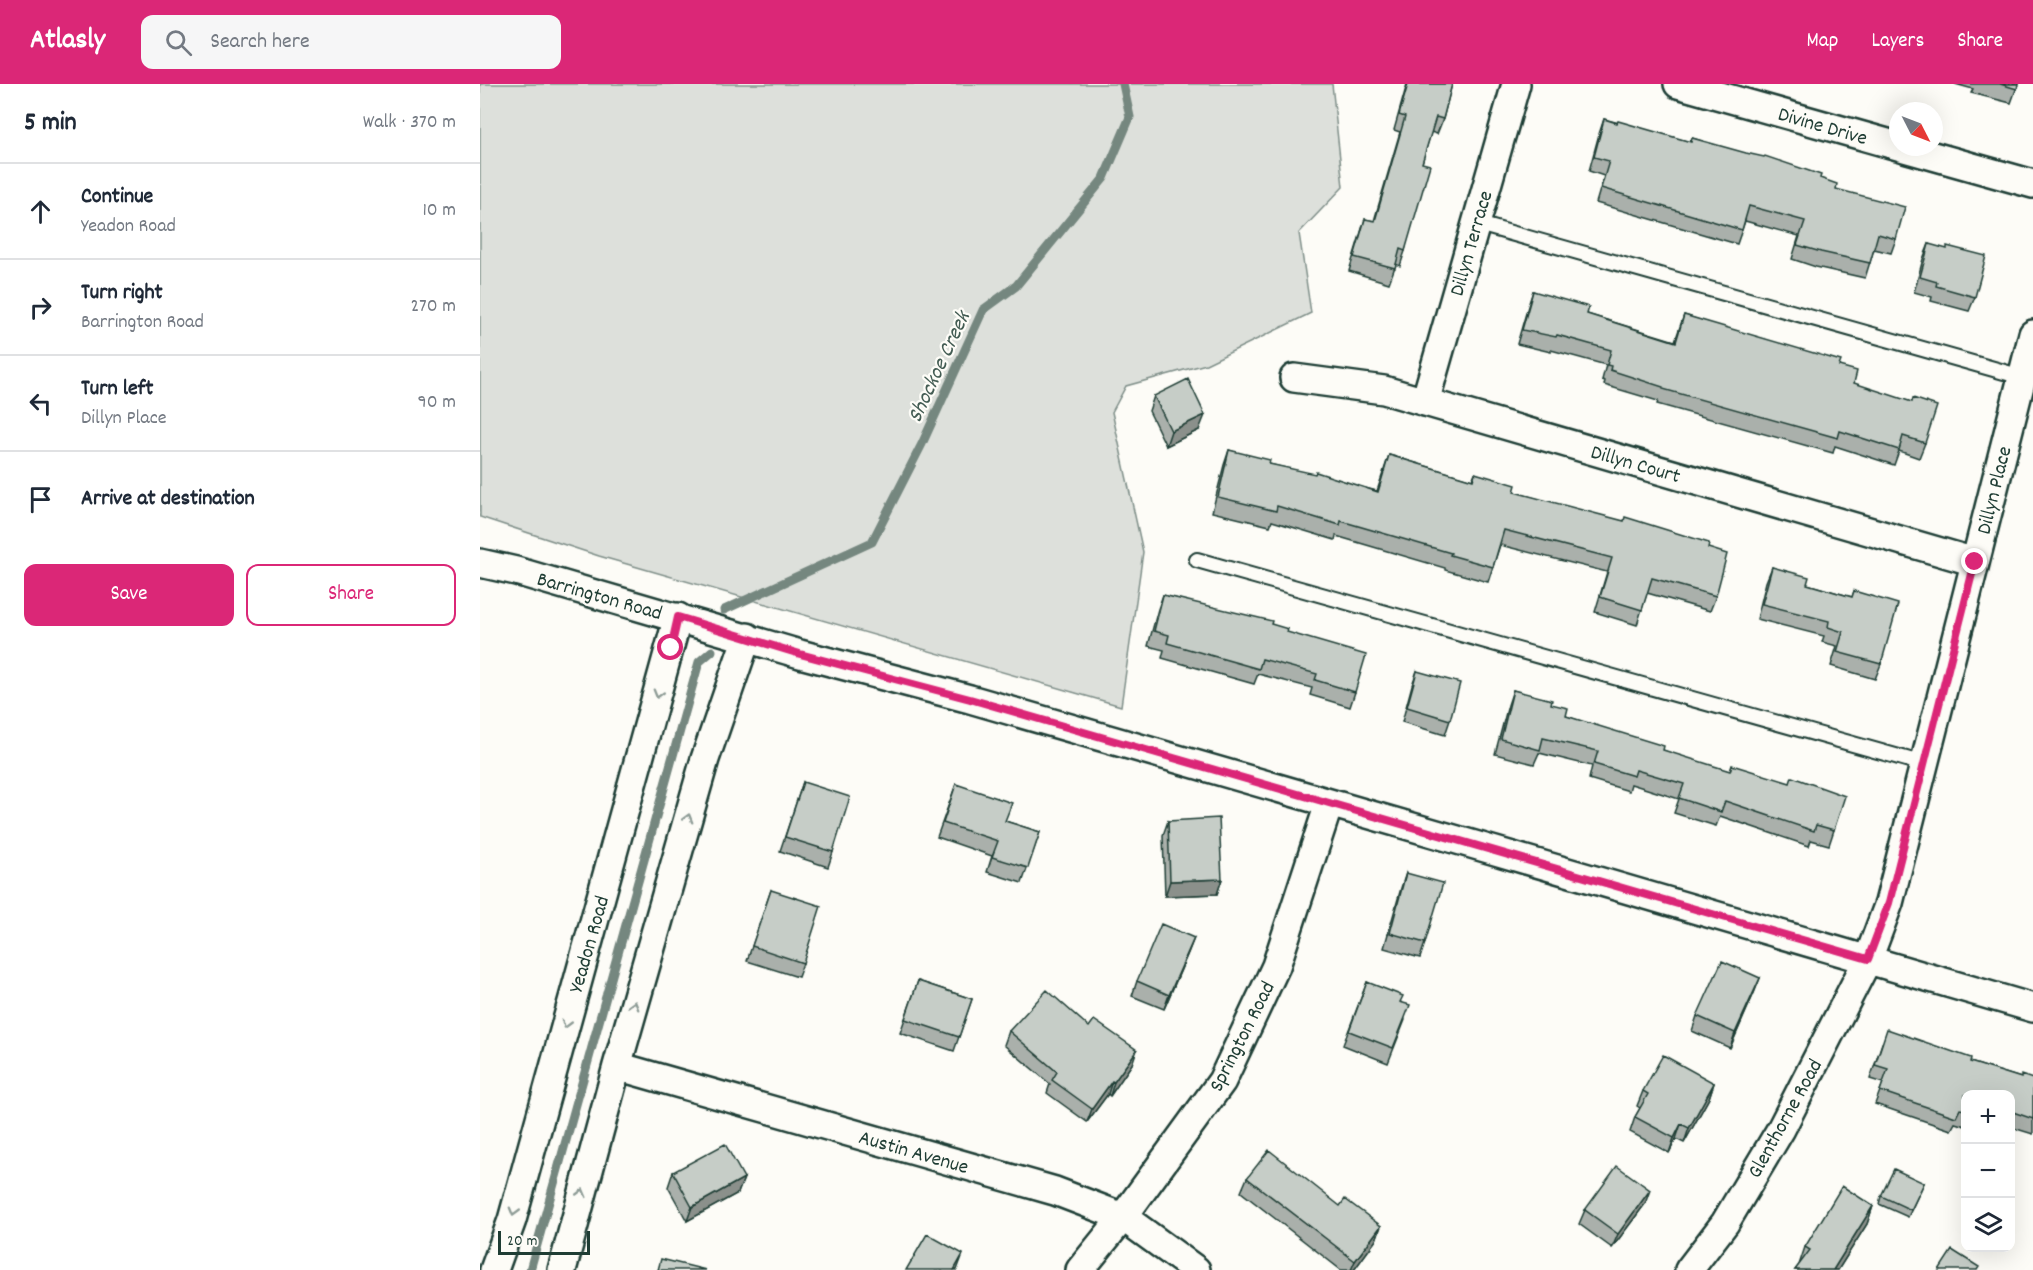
<!DOCTYPE html>
<html lang="en">
<head>
<meta charset="utf-8">
<style>
  body { margin:0; font-family:Dekko,sans-serif; background:#f6f6f7; color:#1f2937 }
  .controls { position:absolute; right:18px; bottom:18px; display:grid; overflow:hidden; border-radius:12px; box-shadow:0 6px 24px #0002 }
  .controls button { width:54px; height:54px; display:grid; place-items:center; padding:0; border:0; border-bottom:2px solid #e0e1e3; background:#fff; color:#1f2937; font:30px sans-serif }
  .compass { position:absolute; left:1409px; top:18px; width:54px; height:54px; border-radius:50%; background:#fff; box-shadow:0 6px 24px #0002; rotate:132deg }
  .scale { position:absolute; left:18px; bottom:15px; width:92px; box-sizing:border-box; padding-left:6px; border:3px solid #1f3d34; border-top:0; font-size:16px; line-height:21px; white-space:nowrap; color:#1f3d34; -webkit-text-stroke:4px #fdfcf7; paint-order:stroke }
  .stop { position:absolute; width:18px; height:18px; margin:-14px; border:4px solid #db2777; border-radius:50%; background:#fff }
  .stop.end { background:#db2777; border-color:#fff; box-shadow:0 2px 6px #0008 }
  .list { margin:0; padding:0; list-style:none }
  h2 { display:flex; justify-content:space-between; align-items:center; height:78px; margin:0; padding:0 24px; font-size:26px }
  h2 small { font-size:20px; font-weight:400; color:#747a83 }
  .list li { display:grid; grid-template-columns:39px 1fr auto; gap:18px; align-items:center; box-sizing:border-box; height:96px; padding:0 24px; border-top:2px solid #e0e1e3 }
  .list b { display:block; font-size:22px; white-space:nowrap }
  .list p { margin:0; font-size:20px; white-space:nowrap; color:#747a83 }
  .list em { font-size:20px; font-style:normal; color:#747a83 }
  .actions { display:flex; gap:12px; padding:18px 24px }
  .actions a { flex:1; padding:14px 0; border:2px solid #db2777; border-radius:12px; text-align:center; font-size:21px; color:#db2777 }
  .actions .main { background:#db2777; color:#fff }
  .icon { flex:none; width:33px; height:33px; fill:none; stroke:currentColor; stroke-width:2; stroke-linecap:round; stroke-linejoin:round }
  .map { position:relative; flex:none; width:1553px; height:1186px; overflow:hidden }
  header { display:flex; align-items:center; gap:36px; box-sizing:border-box; height:84px; padding:0 30px; background:#db2777; color:#fff }
  header strong { font-size:28px }
  nav { display:flex; gap:33px; margin-inline-start:auto; font-size:21px }
  .search { width:420px; height:54px; background:#f6f6f7; display:flex; align-items:center; gap:15px; box-sizing:border-box; padding:0 21px; border-radius:12px; color:#747a83; font-size:22px }
  main { display:flex }
  aside { flex:1; background:#fff }
  .map>svg:first-child { display:block }
  .green { fill:#dde0db; stroke:#7e8e88; stroke-width:1.5 }
  .lines { fill:none; stroke-linecap:round; stroke-linejoin:round }
  .stream { stroke:#75877f; stroke-width:9 }
  .service-casing { stroke:#1f3d34; stroke-width:18 }
  .minor-casing { stroke:#1f3d34; stroke-width:32 }
  .service { stroke:#fdfcf7; stroke-width:14 }
  .minor { stroke:#fdfcf7; stroke-width:27 }
  .wall { fill:#aab0ab; stroke:#1f3d34; stroke-width:1.5 }
  .shaded-wall { fill:#8b908b; stroke:#1f3d34; stroke-width:1.5 }
  .building { fill:#c6cdc7; stroke:#1f3d34; stroke-width:1.5 }
  .oneway { stroke:#8e9c96 }
  .route { stroke:#db2777; stroke-width:8 }
  .labels { text-anchor:middle; stroke-width:4.5; stroke-linejoin:round; paint-order:stroke }
  .street-label { font-size:21px; fill:#1f3d34; stroke:#fdfcf7 }
  .water-label { font-size:22px; font-style:italic; fill:#435c53; stroke:#fdfcf7 }
</style>
</head>
<body>
<header>
<strong>Atlasly</strong>
<div class="search"><svg class="icon" aria-label="search" viewBox="0 0 24 24"><circle cx="10" cy="10" r="6"/><path d="M15 15l6 6"/></svg>Search here</div>
<nav><a>Map</a><a>Layers</a><a>Share</a></nav>
</header>
<main>
<aside>
<h2>5 min<small>Walk · 370 m</small></h2>
<ul class="list">
<li><svg class="icon" aria-label="ahead" viewBox="0 0 24 24"><path d="M12 20V5M6 11l6-6 6 6"/></svg><div><b>Continue</b><p>Yeadon Road</p></div><em>10 m</em></li>
<li><svg class="icon" aria-label="right" viewBox="0 0 24 24"><path d="M7 20v-9h11M14 6l5 5-5 5"/></svg><div><b>Turn right</b><p>Barrington Road</p></div><em>270 m</em></li>
<li><svg class="icon" aria-label="left" viewBox="0 0 24 24"><path d="M17 20v-9H6M10 6l-5 5 5 5"/></svg><div><b>Turn left</b><p>Dillyn Place</p></div><em>90 m</em></li>
<li><svg class="icon" aria-label="arrive" viewBox="0 0 24 24"><path d="M6 21V4h12l-3 4 3 4H6"/></svg><div><b>Arrive at destination</b></div></li>
</ul>
<div class="actions"><a class="main">Save</a><a>Share</a></div>
</aside>
<div class="map">
<svg width="1553" height="1186" viewBox="0 0 1553 1186">
  <rect width="100%" height="100%" fill="#fdfcf7"/>
  <filter id="ink" filterUnits="userSpaceOnUse"><feTurbulence type="fractalNoise" baseFrequency=".0167" numOctaves="2"/><feDisplacementMap in="SourceGraphic" scale="12" xChannelSelector="R" yChannelSelector="G"/><feConvolveMatrix kernelMatrix="1 2 1 2 8 2 1 2 1" color-interpolation-filters="sRGB"/></filter>
  <g filter="url(#ink)">
    <path class="green" d="M 0,0 L 852,0 L 863,103 L 819,149 L 831,229 L 726,280 L 646,302 L 632,328 L 663,468 L 641,622 L 119,472 L 0,433 Z"/>
    <g class="lines">
      <path class="stream" d="M 244,526 L 392,458 L 442,360 L 503,226 L 536,202 L 624,94 L 650,33 L 643,0
        M 50,1186 L 219,578 L 232,567"/>
      <g class="service-casing">
        <path id="service" d="M 995,139 L 1542,293
          M 717,476 L 1444,680"/>
      </g>
      <g class="minor-casing">
        <path id="minor" d="M 1198,0 L 1418,62
          M 1421,63 L 1553,100
          M 814,294 L 904,306 L 1495,478
          M 945,318 L 1036,0
          M 0,479 L 36,487 L 320,570 L 490,615 L 1012,766 L 1553,924
          M 137,982 L 575,1107 L 643,1133 L 716,1186
          M 14,1186 L 32,1136 L 198,533
          M 82,1186 L 137,982 L 225,675 L 267,553
          M 600,1186 L 643,1133 L 742,997 L 796,882 L 849,720
          M 1209,1186 L 1245,1139 L 1301,1045 L 1388,875 L 1409,819 L 1553,250"/>
      </g>
      <use href="#service" class="service"/>
      <use href="#minor" class="minor"/>
    </g>
    <path class="wall" d="M 927,0 L 972,0 L 963,35 L 957,50 L 951,48 L 942,79 L 925,167 L 920,182 L 916,180 L 909,199 L 869,187 L 885,135 L 894,137 L 920,48 L 914,46 Z
      M 1475,0 L 1538,0 L 1531,19 L 1491,9 L 1493,5 Z
      M 1124,35 L 1210,58 L 1212,54 L 1340,94 L 1356,105 L 1416,155 L 1411,169 L 1394,165 L 1385,194 L 1336,183 L 1312,175 L 1319,152 L 1265,137 L 1257,160 L 1116,119 L 1124,92 L 1109,87 L 1119,50 Z
      M 1449,160 L 1495,213 L 1489,227 L 1451,217 L 1452,213 L 1434,208 L 1443,175 Z
      M 1053,207 L 1107,230 L 1195,257 L 1204,231 L 1359,282 L 1374,299 L 1445,359 L 1439,374 L 1419,367 L 1414,381 L 1355,362 L 1353,369 L 1177,320 L 1178,317 L 1124,301 L 1125,297 L 1122,296 L 1126,281 L 1071,266 L 1071,268 L 1037,260 L 1048,222 Z
      M 674,312 L 719,346 L 686,362 L 669,327 Z
      M 749,366 L 789,380 L 897,407 L 909,371 L 992,396 L 995,389 L 1034,408 L 1228,464 L 1236,512 L 1230,527 L 1167,509 L 1157,541 L 1115,528 L 1127,488 L 1020,461 L 1008,498 L 965,486 L 965,484 L 856,452 L 855,456 L 792,437 L 790,442 L 732,428 L 744,381 Z
      M 1292,483 L 1327,500 L 1372,513 L 1374,507 L 1401,580 L 1395,595 L 1351,582 L 1357,562 L 1342,558 L 1344,552 L 1277,535 L 1286,498 Z
      M 683,511 L 791,540 L 807,548 L 875,608 L 870,623 L 830,611 L 832,604 L 778,590 L 774,600 L 682,574 L 684,566 L 668,562 L 678,525 Z
      M 937,587 L 970,636 L 965,651 L 922,638 L 932,601 Z
      M 1033,606 L 1071,620 L 1086,632 L 1183,666 L 1354,746 L 1349,761 L 1331,756 L 1329,762 L 1240,732 L 1236,742 L 1194,729 L 1199,715 L 1151,700 L 1149,707 L 1109,695 L 1112,682 L 1059,669 L 1054,680 L 1015,670 L 1028,621 Z
      M 323,698 L 353,768 L 348,783 L 300,767 Z
      M 476,700 L 525,737 L 560,748 L 542,799 L 507,788 L 512,772 L 457,753 Z
      M 688,737 L 742,795 L 737,810 L 685,812 L 683,751 Z
      M 926,789 L 945,859 L 940,874 L 904,864 L 921,804 Z
      M 291,806 L 323,879 L 318,893 L 267,877 Z
      M 714,854 L 708,869 L 684,925 L 652,912 L 657,897 Z
      M 1280,894 L 1274,909 L 1250,964 L 1212,947 L 1217,932 Z
      M 438,897 L 492,915 L 474,967 L 420,949 Z
      M 887,898 L 920,918 L 925,936 L 908,979 L 863,961 Z
      M 609,943 L 652,980 L 630,1012 L 628,1010 L 607,1038 L 567,1009 L 570,1000 L 524,961 L 529,947 Z
      M 1402,959 L 1490,978 L 1541,994 L 1553,995 L 1553,1050 L 1530,1043 L 1530,1011 L 1485,1011 L 1485,1042 L 1475,1039 L 1471,1046 L 1395,1020 L 1403,999 L 1390,995 Z
      M 1234,999 L 1229,1014 L 1204,1059 L 1196,1055 L 1189,1069 L 1150,1048 L 1155,1033 L 1160,1024 L 1157,1022 L 1163,1007 Z
      M 193,1088 L 264,1094 L 258,1109 L 207,1137 L 188,1103 Z
      M 767,1094 L 860,1122 L 901,1142 L 896,1156 L 874,1186 L 861,1186 L 761,1108 Z
      M 1444,1099 L 1428,1133 L 1399,1120 L 1401,1112 Z
      M 1165,1120 L 1132,1164 L 1099,1140 L 1105,1126 Z
      M 1393,1122 L 1387,1140 L 1358,1186 L 1315,1186 L 1319,1181 L 1325,1163 Z"/>
    <path class="shaded-wall" d="M 725,331 L 719,346 L 686,362 L 691,347 Z
      M 742,795 L 737,810 L 685,812 L 690,797 Z
      M 714,854 L 708,869 L 684,925 L 689,911 Z
      M 1280,894 L 1274,909 L 1250,964 L 1255,949 Z
      M 657,966 L 652,980 L 630,1012 L 634,998 Z
      M 632,997 L 628,1010 L 607,1038 L 612,1025 Z
      M 1234,999 L 1229,1014 L 1204,1059 L 1209,1044 Z
      M 1201,1040 L 1196,1055 L 1189,1069 L 1194,1054 Z
      M 264,1094 L 258,1109 L 207,1137 L 212,1123 Z
      M 1170,1106 L 1165,1120 L 1132,1164 L 1138,1150 Z
      M 1393,1122 L 1387,1140 L 1358,1186 L 1353,1186 Z
      M 901,1142 L 896,1156 L 874,1186 L 871,1186 L 875,1177 Z
      M 483,1170 L 477,1186 L 474,1186 Z"/>
    <path class="building" d="M 928,0 L 972,0 L 963,35 L 956,33 L 942,79 L 950,81 L 925,167 L 920,165 L 915,184 L 874,173 L 885,135 L 895,137 L 925,33 L 919,31 Z
      M 1520,0 L 1538,0 L 1537,5 Z
      M 1124,35 L 1137,39 L 1138,37 L 1211,58 L 1212,54 L 1266,69 L 1284,73 L 1285,72 L 1341,91 L 1340,94 L 1357,100 L 1356,105 L 1425,123 L 1416,155 L 1398,150 L 1390,179 L 1341,168 L 1317,161 L 1325,137 L 1269,122 L 1262,146 L 1121,104 L 1129,77 L 1114,73 Z
      M 1449,160 L 1467,165 L 1467,162 L 1506,172 L 1495,213 L 1456,202 L 1457,198 L 1440,193 Z
      M 1053,207 L 1109,223 L 1107,230 L 1196,258 L 1204,231 L 1361,277 L 1359,282 L 1377,287 L 1374,299 L 1432,318 L 1433,314 L 1457,322 L 1445,359 L 1423,352 L 1419,366 L 1360,347 L 1358,354 L 1183,305 L 1183,303 L 1130,286 L 1131,282 L 1127,281 L 1131,266 L 1077,251 L 1076,253 L 1042,246 Z
      M 708,295 L 725,331 L 691,347 L 674,312 Z
      M 749,366 L 790,376 L 789,380 L 835,390 L 836,388 L 898,408 L 909,371 L 993,396 L 995,389 L 1036,401 L 1034,408 L 1144,437 L 1145,433 L 1229,459 L 1228,464 L 1247,470 L 1236,512 L 1172,494 L 1162,526 L 1120,513 L 1132,474 L 1024,446 L 1013,483 L 970,471 L 971,469 L 861,437 L 860,441 L 797,422 L 796,427 L 738,413 Z
      M 1292,483 L 1329,493 L 1327,500 L 1372,513 L 1374,507 L 1418,520 L 1401,580 L 1357,568 L 1363,548 L 1348,543 L 1349,537 L 1282,520 Z
      M 683,511 L 792,537 L 791,540 L 808,545 L 807,548 L 886,571 L 875,608 L 835,596 L 837,590 L 782,575 L 779,585 L 687,559 L 689,551 L 674,547 Z
      M 937,587 L 980,599 L 970,636 L 927,623 Z
      M 1033,606 L 1072,616 L 1071,620 L 1088,624 L 1086,632 L 1184,662 L 1183,666 L 1250,687 L 1252,681 L 1310,699 L 1312,693 L 1365,712 L 1354,746 L 1336,741 L 1334,747 L 1245,717 L 1241,728 L 1199,714 L 1204,700 L 1156,686 L 1154,692 L 1114,680 L 1118,667 L 1063,654 L 1060,666 L 1021,655 Z
      M 323,698 L 370,713 L 353,768 L 305,753 Z
      M 476,700 L 532,719 L 525,737 L 560,748 L 548,784 L 512,773 L 518,757 L 463,739 Z
      M 739,734 L 742,795 L 690,797 L 688,737 Z
      M 926,789 L 963,799 L 945,859 L 910,849 Z
      M 291,806 L 341,822 L 323,879 L 272,862 Z
      M 681,840 L 714,854 L 689,911 L 657,897 Z
      M 1242,877 L 1280,894 L 1255,949 L 1217,932 Z
      M 438,897 L 492,915 L 479,953 L 425,935 Z
      M 887,898 L 923,912 L 920,918 L 930,921 L 913,964 L 869,947 Z
      M 567,906 L 609,943 L 614,936 L 657,966 L 634,998 L 632,997 L 612,1025 L 572,996 L 577,988 L 529,947 Z
      M 1407,945 L 1491,974 L 1490,978 L 1541,994 L 1541,991 L 1553,995 L 1553,1035 L 1533,1028 L 1530,1036 L 1530,1011 L 1485,1011 L 1485,1026 L 1480,1025 L 1476,1033 L 1400,1007 L 1408,985 L 1395,981 Z
      M 1183,971 L 1234,999 L 1209,1044 L 1201,1040 L 1194,1054 L 1155,1033 L 1168,1010 L 1163,1007 Z
      M 245,1060 L 264,1094 L 212,1123 L 193,1088 Z
      M 789,1066 L 860,1122 L 865,1115 L 901,1142 L 875,1177 L 767,1094 Z
      M 1137,1082 L 1170,1106 L 1138,1150 L 1105,1126 Z
      M 1414,1085 L 1444,1099 L 1431,1126 L 1401,1112 Z
      M 1362,1102 L 1393,1122 L 1353,1186 L 1315,1186 L 1330,1166 L 1325,1163 Z
      M 447,1150 L 483,1170 L 474,1186 L 426,1186 Z
      M 1472,1166 L 1499,1183 L 1497,1186 L 1459,1186 Z
      M 181,1175 L 226,1186 L 178,1186 Z"/>
    <defs><path id="oneway-chevron" d="M-2-3.5L2.5 0L-2 3.5" fill="none" stroke-width="1.6" stroke-linecap="round" stroke-linejoin="round" transform="scale(1.5)"/></defs>
    <g class="oneway">
      <use href="#oneway-chevron" transform="translate(178 610) rotate(106)"/>
      <use href="#oneway-chevron" transform="translate(208 734) rotate(-74)"/>
      <use href="#oneway-chevron" transform="translate(154 921) rotate(-74)"/>
      <use href="#oneway-chevron" transform="translate(86 940) rotate(106)"/>
      <use href="#oneway-chevron" transform="translate(102 1109) rotate(-75)"/>
      <use href="#oneway-chevron" transform="translate(34 1128) rotate(106)"/>
    </g>
  </g>
  <g class="lines" filter="url(#ink)">
    <path class="route" d="M 191,564 L 198,533 L 320,570 L 490,615 L 1388,875 L 1409,819 L 1495,478"/>
  </g>
  <g class="labels">
    <g class="street-label">
      <text transform="translate(1343 41) rotate(16)" y="7">Divine Drive</text>
      <text transform="translate(990 159) rotate(-74)" y="7">Dillyn Terrace</text>
      <text transform="translate(1156 379) rotate(16)" y="7">Dillyn Court</text>
      <text transform="translate(1513 406) rotate(-76)" y="7">Dillyn Place</text>
      <text transform="translate(120 511) rotate(16)" y="7">Barrington Road</text>
      <text transform="translate(108 860) rotate(-74)" y="7">Yeadon Road</text>
      <text transform="translate(761 952) rotate(-63)" y="7">Springton Road</text>
      <text transform="translate(1304 1034) rotate(-61)" y="7">Glenthorne Road</text>
      <text transform="translate(434 1067) rotate(16)" y="7">Austin Avenue</text>
    </g>
    <g class="water-label">
      <text transform="translate(457 282) rotate(-65)" y="8">Shockoe Creek</text>
    </g>
  </g>
</svg>
<div class="controls">
<button>+</button>
<button>−</button>
<button><svg class="icon" aria-label="layers" viewBox="0 0 24 24"><path d="M12 4l9 5-9 5-9-5zM3 14l9 5 9-5"/></svg></button>
</div>
<svg class="compass" viewBox="-18 -18 36 36"><path d="M0-13l5 13h-10z" fill="#e53935"/><path d="M0 13l5-13h-10z" fill="#747a83"/></svg>
<div class="scale">20 m</div>
<div class="stop" style="left:191px;top:564px"></div>
<div class="stop end" style="left:1495px;top:478px"></div>
</div>
</main>
</body>
</html>
